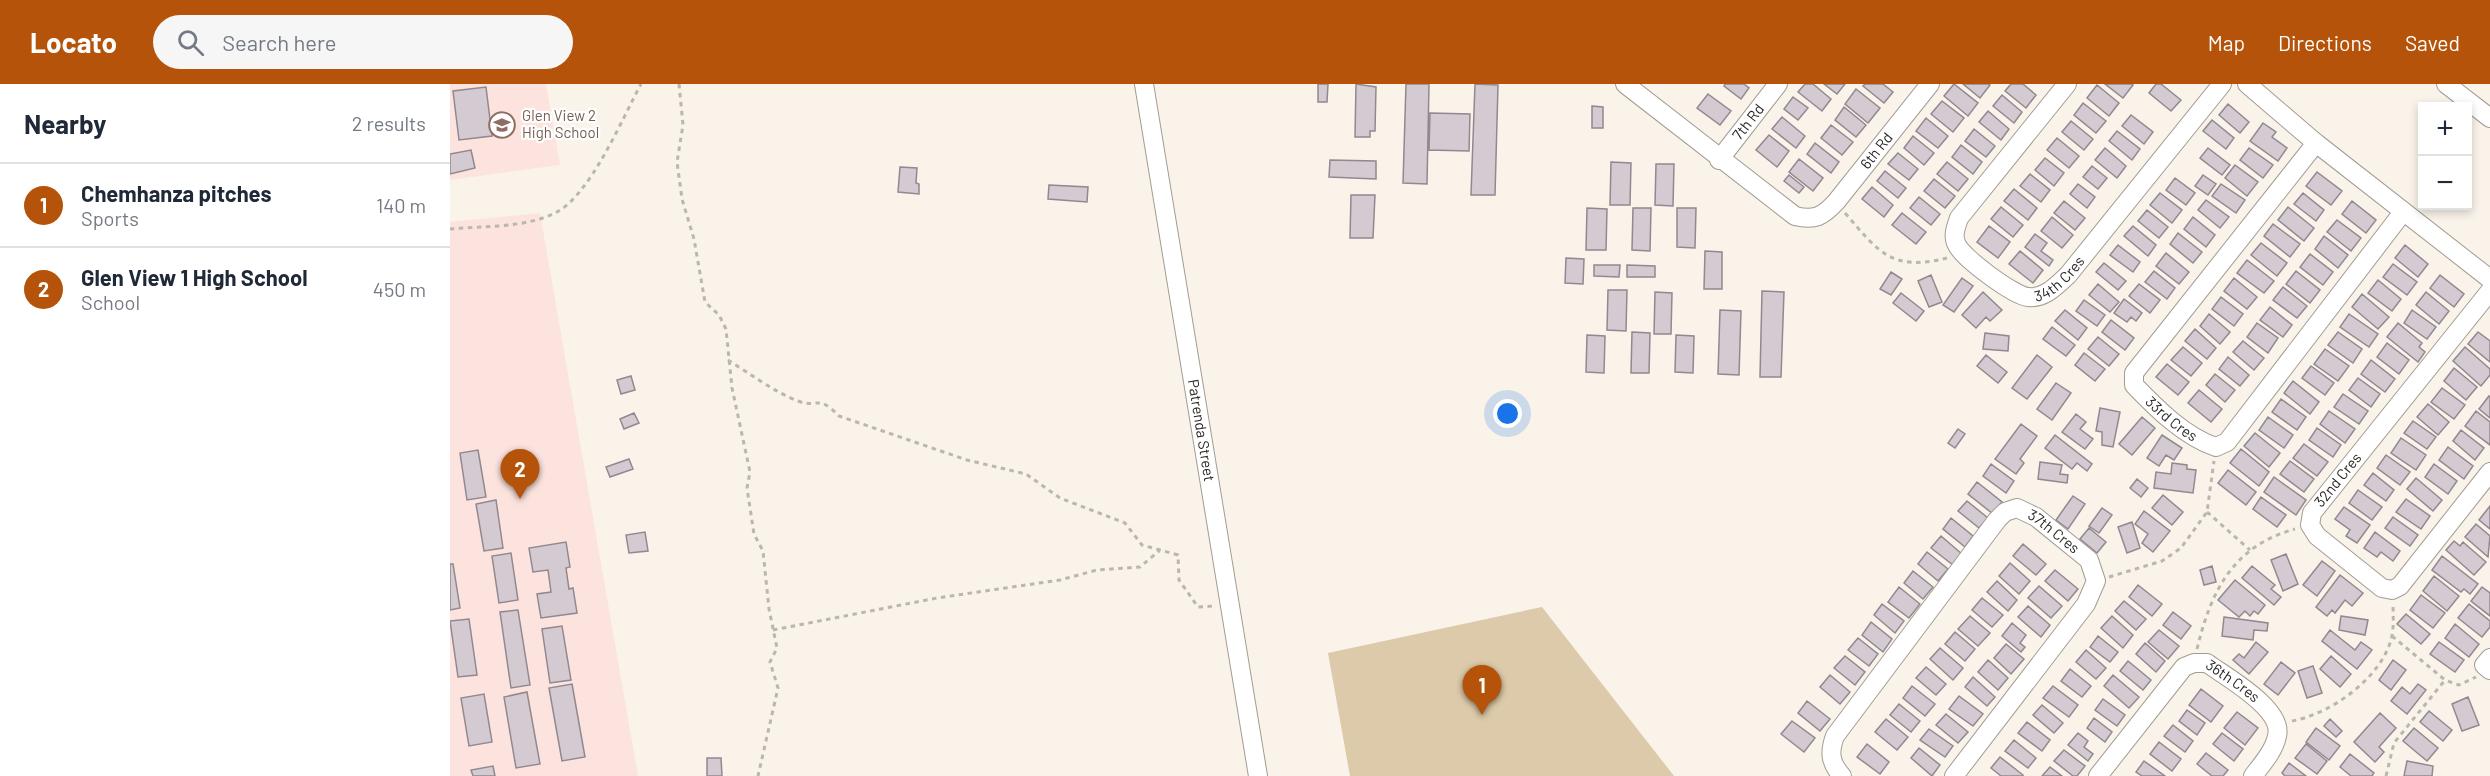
<!DOCTYPE html>
<html lang="en">
<head>
<meta charset="utf-8">
<style>
  body { margin:0; font-family:Barlow,sans-serif; background:#f6f6f7; color:#1f2937 }
  .controls { position:absolute; right:18px; top:18px; display:grid; overflow:hidden; border-radius:0px; box-shadow:0 3px 9px #0003 }
  .controls button { width:54px; height:54px; display:grid; place-items:center; padding:0; border:0; border-bottom:2px solid #e0e1e3; background:#fff; color:#1f2937; font:30px sans-serif }
  .you { position:absolute; left:1058px; top:330px; width:21px; height:21px; margin:-15px; border:4px solid #fff; border-radius:50%; background:#1a73e8; box-shadow:0 0 0 9px #1a73e833 }
  .badge { display:grid; place-items:center; width:39px; height:39px; border-radius:50%; background:#b45309; color:#fff; font-size:20px; font-weight:700 }
  .pin { position:absolute; translate:-50% -50px; filter:drop-shadow(0 2px 3px #0008) }
  .pin::after { content:''; position:absolute; top:32px; width:21px; height:18px; background:inherit; clip-path:polygon(0 0,100% 0,50% 100%) }
  .list { margin:0; padding:0; list-style:none }
  h2 { display:flex; justify-content:space-between; align-items:center; height:78px; margin:0; padding:0 24px; font-size:26px }
  h2 small { font-size:20px; font-weight:400; color:#747a83 }
  .list li { display:grid; grid-template-columns:39px 1fr auto; gap:18px; align-items:center; box-sizing:border-box; height:84px; padding:0 24px; border-top:2px solid #e0e1e3 }
  .list b { display:block; font-size:22px; white-space:nowrap }
  .list p { margin:0; font-size:20px; white-space:nowrap; color:#747a83 }
  .list em { font-size:20px; font-style:normal; color:#747a83 }
  .icon { flex:none; width:33px; height:33px; fill:none; stroke:currentColor; stroke-width:2; stroke-linecap:round; stroke-linejoin:round }
  .map { position:relative; flex:none; width:2040px; height:692px; overflow:hidden }
  header { display:flex; align-items:center; gap:36px; box-sizing:border-box; height:84px; padding:0 30px; background:#b45309; color:#fff }
  header strong { font-size:28px }
  nav { display:flex; gap:33px; margin-inline-start:auto; font-size:21px }
  .search { width:420px; height:54px; background:#f6f6f7; display:flex; align-items:center; gap:15px; box-sizing:border-box; padding:0 21px; border-radius:33px; color:#747a83; font-size:22px }
  main { display:flex }
  aside { flex:1; background:#fff }
  .map>svg:first-child { display:block }
  .education { fill:#fde3dd }
  .green { fill:#ddcaaa }
  .building { fill:#d4cad2; stroke:#918890; stroke-width:1.5 }
  .lines { fill:none; stroke-linecap:round; stroke-linejoin:round }
  .minor-casing { stroke:#a29c93; stroke-width:20 }
  .path { stroke:#bbb6ae; stroke-width:3; stroke-dasharray:4.5 4.5; stroke-linecap:butt }
  .minor { stroke:#fff; stroke-width:18 }
  .labels { text-anchor:middle; stroke-width:4.5; stroke-linejoin:round; paint-order:stroke }
  .education-label { font-size:15px; fill:#785e54; stroke:#fff; text-anchor:start }
  .street-label { font-size:15px; fill:#292723; stroke:#fff }
</style>
</head>
<body>
<header>
<strong>Locato</strong>
<div class="search"><svg class="icon" aria-label="search" viewBox="0 0 24 24"><circle cx="10" cy="10" r="6"/><path d="M15 15l6 6"/></svg>Search here</div>
<nav><a>Map</a><a>Directions</a><a>Saved</a></nav>
</header>
<main>
<aside>
<h2>Nearby<small>2 results</small></h2>
<ul class="list">
<li><span class="badge">1</span><div><b>Chemhanza pitches</b><p>Sports</p></div><em>140 m</em></li>
<li><span class="badge">2</span><div><b>Glen View 1 High School</b><p>School</p></div><em>450 m</em></li>
</ul>
</aside>
<div class="map">
<svg width="2040" height="692" viewBox="0 0 2040 692">
  <rect width="100%" height="100%" fill="#f9f3e9"/>
  <path class="education" d="M 0,0 L 96,0 L 110,81 L 0,96 Z
    M 90,129 L 188,692 L 0,692 L 0,138 Z"/>
  <path class="green" d="M 1092,523 L 1224,692 L 900,692 L 878,569 Z"/>
  <path class="building" d="M 868,0 L 878,0 L 877,18 L 868,18 Z
    M 906,0 L 926,3 L 925,47 L 920,47 L 920,53 L 905,53 Z
    M 956,0 L 979,0 L 977,100 L 953,99 Z
    M 1025,0 L 1048,1 L 1045,111 L 1021,111 Z
    M 1275,0 L 1294,0 L 1299,4 L 1291,15 L 1274,2 Z
    M 1355,0 L 1363,0 L 1381,15 L 1372,27 L 1348,8 Z
    M 1374,0 L 1395,0 L 1387,10 Z
    M 1415,0 L 1433,0 L 1443,8 L 1434,19 L 1413,2 Z
    M 1504,0 L 1528,19 L 1518,32 L 1494,12 Z
    M 1513,0 L 1538,0 L 1540,1 L 1530,14 Z
    M 1561,0 L 1573,0 L 1586,11 L 1576,24 L 1555,7 Z
    M 1655,0 L 1681,0 L 1683,1 L 1673,14 Z
    M 1706,0 L 1711,0 L 1731,16 L 1721,27 L 1699,9 Z
    M 1647,1 L 1669,19 L 1659,32 L 1637,14 Z
    M 36,3 L 42,52 L 9,56 L 3,7 Z
    M 1406,5 L 1430,24 L 1418,39 L 1395,20 Z
    M 1258,10 L 1281,27 L 1270,41 L 1247,24 Z
    M 1552,11 L 1572,28 L 1564,39 L 1543,22 Z
    M 1343,13 L 1358,24 L 1348,36 L 1334,25 Z
    M 1492,17 L 1514,34 L 1503,48 L 1481,30 Z
    M 1633,19 L 1656,37 L 1646,49 L 1624,31 Z
    M 1778,20 L 1799,38 L 1790,49 L 1769,31 Z
    M 1142,22 L 1153,23 L 1153,44 L 1142,44 Z
    M 1394,23 L 1416,41 L 1406,53 L 1385,36 Z
    M 1538,27 L 1559,45 L 1551,56 L 1529,38 Z
    M 980,29 L 1020,30 L 1019,67 L 979,66 Z
    M 1681,31 L 1703,48 L 1694,60 L 1672,42 Z
    M 1332,33 L 1355,52 L 1346,64 L 1322,45 Z
    M 1476,34 L 1498,52 L 1488,64 L 1466,47 Z
    M 1762,36 L 1784,54 L 1776,65 L 1753,47 Z
    M 1621,37 L 1643,55 L 1634,66 L 1612,48 Z
    M 1813,39 L 1826,48 L 1822,53 L 1837,64 L 1828,77 L 1800,57 Z
    M 1381,41 L 1403,58 L 1392,71 L 1371,54 Z
    M 1524,45 L 1545,62 L 1536,73 L 1515,57 Z
    M 1667,47 L 1690,65 L 1682,76 L 1659,57 Z
    M 1319,51 L 1339,67 L 1327,83 L 1306,66 Z
    M 1463,52 L 1484,69 L 1474,81 L 1454,64 Z
    M 1607,54 L 1629,72 L 1619,84 L 1597,66 Z
    M 1365,59 L 1389,78 L 1381,89 L 1357,70 Z
    M 1511,61 L 1532,78 L 1523,90 L 1502,73 Z
    M 1655,64 L 1676,82 L 1667,94 L 1645,76 Z
    M 1758,64 L 1780,81 L 1772,91 L 1750,74 Z
    M 1799,64 L 1823,81 L 1813,94 L 1790,76 Z
    M 21,66 L 25,84 L 0,90 L 0,70 Z
    M 1448,69 L 1468,85 L 1459,96 L 1438,80 Z
    M 1595,74 L 1614,89 L 1604,102 L 1585,86 Z
    M 1349,75 L 1373,94 L 1363,107 L 1339,88 Z
    M 880,76 L 926,77 L 926,95 L 879,93 Z
    M 1161,78 L 1181,79 L 1180,121 L 1160,121 Z
    M 1497,78 L 1518,95 L 1508,107 L 1487,90 Z
    M 1206,80 L 1224,80 L 1223,122 L 1205,121 Z
    M 1785,81 L 1808,98 L 1797,112 L 1775,94 Z
    M 1642,82 L 1657,94 L 1648,105 L 1633,93 Z
    M 450,83 L 467,84 L 466,99 L 469,100 L 469,110 L 448,108 Z
    M 1435,87 L 1456,104 L 1448,114 L 1427,97 Z
    M 1867,88 L 1892,107 L 1881,121 L 1856,102 Z
    M 1580,90 L 1600,106 L 1591,118 L 1570,102 Z
    M 1339,91 L 1354,103 L 1349,109 L 1334,97 Z
    M 1753,91 L 1766,100 L 1758,111 L 1745,102 Z
    M 1725,94 L 1745,109 L 1736,121 L 1716,106 Z
    M 1484,95 L 1505,112 L 1495,124 L 1474,107 Z
    M 1628,100 L 1645,113 L 1637,124 L 1620,110 Z
    M 1771,100 L 1795,116 L 1786,129 L 1762,112 Z
    M 599,101 L 638,103 L 637,118 L 598,115 Z
    M 1422,103 L 1443,121 L 1434,133 L 1412,115 Z
    M 1564,105 L 1587,124 L 1578,136 L 1554,117 Z
    M 1710,109 L 1732,126 L 1722,139 L 1700,121 Z
    M 1853,109 L 1874,126 L 1866,137 L 1844,120 Z
    M 901,111 L 925,111 L 923,154 L 900,154 Z
    M 1469,113 L 1490,130 L 1481,141 L 1460,124 Z
    M 1756,116 L 1779,133 L 1770,144 L 1748,126 Z
    M 1614,117 L 1635,134 L 1625,146 L 1604,129 Z
    M 1902,117 L 1926,136 L 1916,149 L 1892,130 Z
    M 1551,123 L 1573,141 L 1563,153 L 1541,135 Z
    M 1838,123 L 1864,144 L 1854,157 L 1828,136 Z
    M 1137,124 L 1157,125 L 1156,166 L 1136,166 Z
    M 1183,124 L 1201,124 L 1200,167 L 1182,166 Z
    M 1227,124 L 1246,124 L 1245,164 L 1227,163 Z
    M 1697,126 L 1718,143 L 1709,154 L 1688,137 Z
    M 1452,129 L 1476,148 L 1466,160 L 1442,141 Z
    M 1602,133 L 1623,151 L 1612,164 L 1591,147 Z
    M 1743,133 L 1765,151 L 1756,163 L 1734,145 Z
    M 1887,136 L 1911,154 L 1901,167 L 1877,148 Z
    M 1823,140 L 1850,160 L 1840,173 L 1814,152 Z
    M 1539,142 L 1560,158 L 1548,174 L 1527,158 Z
    M 1683,142 L 1706,161 L 1698,172 L 1674,152 Z
    M 1728,149 L 1752,168 L 1743,179 L 1720,160 Z
    M 1585,150 L 1597,159 L 1591,167 L 1603,176 L 1599,182 L 1575,163 Z
    M 1874,152 L 1898,171 L 1888,184 L 1865,165 Z
    M 1811,159 L 1837,179 L 1827,192 L 1801,171 Z
    M 1668,161 L 1690,178 L 1683,188 L 1660,171 Z
    M 1955,161 L 1978,180 L 1968,193 L 1945,174 Z
    M 1255,167 L 1272,168 L 1272,205 L 1254,205 Z
    M 1570,167 L 1593,186 L 1583,199 L 1559,180 Z
    M 1716,169 L 1739,188 L 1729,200 L 1706,182 Z
    M 1860,170 L 1883,188 L 1873,201 L 1850,183 Z
    M 1116,174 L 1134,175 L 1133,200 L 1115,199 Z
    M 1797,176 L 1824,197 L 1814,209 L 1787,189 Z
    M 1654,179 L 1676,197 L 1668,206 L 1646,188 Z
    M 1943,180 L 1967,198 L 1957,211 L 1933,193 Z
    M 1144,181 L 1170,181 L 1169,193 L 1144,192 Z
    M 1177,181 L 1205,182 L 1205,193 L 1177,193 Z
    M 1704,187 L 1725,204 L 1717,215 L 1695,198 Z
    M 1846,187 L 1870,206 L 1860,219 L 1836,200 Z
    M 1441,188 L 1452,195 L 1441,211 L 1430,205 Z
    M 1481,191 L 1492,218 L 1479,223 L 1468,197 Z
    M 1990,191 L 2014,210 L 2004,223 L 1980,204 Z
    M 1512,194 L 1523,202 L 1504,228 L 1493,221 Z
    M 1784,194 L 1807,213 L 1797,225 L 1774,207 Z
    M 1928,196 L 1951,215 L 1942,227 L 1918,209 Z
    M 1648,200 L 1669,218 L 1660,228 L 1639,211 Z
    M 1689,200 L 1710,216 L 1700,229 L 1679,212 Z
    M 1833,203 L 1857,222 L 1847,234 L 1823,216 Z
    M 1158,206 L 1177,206 L 1176,247 L 1157,246 Z
    M 1312,207 L 1334,208 L 1331,293 L 1310,293 Z
    M 1205,208 L 1222,209 L 1221,250 L 1204,250 Z
    M 1533,208 L 1552,226 L 1540,237 L 1536,233 L 1526,244 L 1512,231 Z
    M 1976,208 L 1999,227 L 1989,240 L 1966,221 Z
    M 1451,209 L 1474,227 L 1466,237 L 1443,219 Z
    M 1912,210 L 1939,233 L 1928,245 L 1902,223 Z
    M 1771,213 L 1793,230 L 1784,242 L 1762,225 Z
    M 1674,215 L 1692,229 L 1686,237 L 1681,233 L 1677,238 L 1664,229 Z
    M 1634,216 L 1655,231 L 1647,242 L 1626,227 Z
    M 1820,223 L 1842,241 L 1833,253 L 1810,236 Z
    M 1270,226 L 1291,227 L 1289,291 L 1268,290 Z
    M 1615,226 L 1637,244 L 1628,256 L 1605,237 Z
    M 1962,226 L 1986,243 L 1977,255 L 1954,239 Z
    M 1759,230 L 1780,248 L 1770,260 L 1750,242 Z
    M 1899,230 L 1928,250 L 1919,263 L 1890,243 Z
    M 1661,236 L 1684,254 L 1675,266 L 1652,248 Z
    M 1807,239 L 1828,254 L 1818,269 L 1797,253 Z
    M 1948,239 L 1972,259 L 1969,263 L 1975,268 L 1968,278 L 1937,253 Z
    M 1602,243 L 1625,261 L 1616,272 L 1593,255 Z
    M 1745,245 L 1766,264 L 1757,275 L 1735,257 Z
    M 1182,248 L 1200,249 L 1199,289 L 1181,289 Z
    M 1888,248 L 1912,265 L 1903,279 L 1878,261 Z
    M 2028,248 L 2040,257 L 2040,278 L 2018,260 Z
    M 1535,249 L 1559,252 L 1558,267 L 1533,265 Z
    M 1137,251 L 1155,252 L 1154,289 L 1136,288 Z
    M 1226,251 L 1244,252 L 1243,289 L 1225,288 Z
    M 1648,253 L 1669,270 L 1659,282 L 1638,265 Z
    M 1793,257 L 1814,274 L 1804,286 L 1783,268 Z
    M 1937,259 L 1959,276 L 1949,290 L 1927,273 Z
    M 1733,263 L 1752,279 L 1741,292 L 1721,276 Z
    M 2015,263 L 2040,285 L 2040,291 L 2031,302 L 2003,277 Z
    M 1875,265 L 1899,282 L 1888,297 L 1864,280 Z
    M 1634,269 L 1655,285 L 1645,297 L 1625,281 Z
    M 1536,271 L 1557,288 L 1548,299 L 1527,282 Z
    M 1587,271 L 1602,283 L 1577,315 L 1562,304 Z
    M 1778,273 L 1799,291 L 1790,302 L 1769,285 Z
    M 1921,276 L 1945,295 L 1935,308 L 1911,290 Z
    M 1717,280 L 1739,298 L 1728,311 L 1706,293 Z
    M 1861,282 L 1884,299 L 1875,311 L 1852,294 Z
    M 2004,284 L 2027,303 L 2016,316 L 1994,297 Z
    M 1765,290 L 1785,306 L 1775,318 L 1756,301 Z
    M 181,292 L 185,306 L 171,310 L 167,296 Z
    M 1908,294 L 1930,310 L 1921,323 L 1899,306 Z
    M 1843,297 L 1869,318 L 1860,330 L 1834,309 Z
    M 1606,299 L 1621,309 L 1602,336 L 1587,325 Z
    M 1992,304 L 2015,321 L 2004,335 L 1981,318 Z
    M 1749,306 L 1772,325 L 1761,338 L 1738,319 Z
    M 1893,310 L 1918,327 L 1909,340 L 1884,323 Z
    M 2039,312 L 2040,313 L 2040,334 L 2029,325 Z
    M 1831,315 L 1856,333 L 1847,346 L 1822,328 Z
    M 1978,320 L 1999,338 L 1988,351 L 1967,333 Z
    M 1650,324 L 1670,328 L 1663,363 L 1652,361 L 1652,348 L 1646,347 Z
    M 1879,327 L 1905,345 L 1895,359 L 1870,340 Z
    M 2026,327 L 2040,338 L 2040,361 L 2015,342 Z
    M 184,329 L 189,339 L 174,345 L 170,335 Z
    M 1626,330 L 1636,338 L 1630,345 L 1643,355 L 1635,365 L 1612,348 Z
    M 1692,333 L 1705,344 L 1682,371 L 1669,360 Z
    M 1818,333 L 1843,351 L 1834,364 L 1809,346 Z
    M 1963,337 L 1986,353 L 1977,365 L 1954,349 Z
    M 1571,340 L 1587,352 L 1570,375 L 1574,379 L 1566,390 L 1545,375 Z
    M 1867,344 L 1891,361 L 1883,373 L 1859,356 Z
    M 1508,345 L 1515,350 L 1505,364 L 1498,359 Z
    M 2011,346 L 2034,364 L 2025,376 L 2003,357 Z
    M 1805,349 L 1830,369 L 1819,383 L 1794,362 Z
    M 1605,351 L 1642,380 L 1637,387 L 1627,379 L 1622,385 L 1595,364 Z
    M 1712,351 L 1732,364 L 1724,376 L 1716,371 L 1709,382 L 1697,374 Z
    M 1951,354 L 1976,371 L 1966,386 L 1941,369 Z
    M 1854,360 L 1878,378 L 1867,392 L 1843,374 Z
    M 1998,363 L 2023,382 L 2014,395 L 1989,376 Z
    M 1791,365 L 1819,388 L 1809,402 L 1780,379 Z
    M 28,366 L 36,413 L 17,416 L 10,369 Z
    M 1936,371 L 1960,388 L 1950,401 L 1927,384 Z
    M 179,375 L 183,385 L 160,393 L 156,383 Z
    M 1840,377 L 1864,395 L 1854,408 L 1830,390 Z
    M 1590,378 L 1612,381 L 1610,390 L 1618,391 L 1617,399 L 1588,395 Z
    M 1722,379 L 1737,381 L 1737,385 L 1746,386 L 1743,409 L 1704,404 L 1706,388 L 1721,390 Z
    M 1541,380 L 1564,397 L 1556,409 L 1533,392 Z
    M 1984,380 L 2007,397 L 1998,410 L 1975,393 Z
    M 1778,386 L 1806,408 L 1796,421 L 1768,399 Z
    M 1923,389 L 1944,406 L 1936,417 L 1914,401 Z
    M 1824,393 L 1856,416 L 1846,431 L 1814,408 Z
    M 1966,394 L 1992,416 L 1983,427 L 1957,405 Z
    M 1687,395 L 1698,404 L 1691,413 L 1680,404 Z
    M 1527,398 L 1552,418 L 1543,430 L 1518,410 Z
    M 1908,406 L 1932,423 L 1922,436 L 1899,419 Z
    M 1713,411 L 1733,428 L 1722,441 L 1702,424 Z
    M 1623,412 L 1635,420 L 1618,445 L 1606,436 Z
    M 1811,413 L 1836,431 L 1827,443 L 1803,425 Z
    M 1956,415 L 1980,432 L 1971,445 L 1946,428 Z
    M 46,416 L 53,464 L 34,467 L 26,420 Z
    M 1517,417 L 1538,434 L 1529,444 L 1508,427 Z
    M 2040,422 L 2040,445 L 2029,436 Z
    M 1894,423 L 1920,441 L 1907,459 L 1896,452 L 1900,446 L 1885,435 Z
    M 1652,424 L 1662,431 L 1649,449 L 1639,442 Z
    M 1694,427 L 1720,447 L 1703,468 L 1692,459 L 1698,450 L 1685,440 Z
    M 1943,433 L 1968,451 L 1960,462 L 1935,444 Z
    M 1501,434 L 1523,452 L 1515,463 L 1493,445 Z
    M 1682,438 L 1690,464 L 1677,469 L 1668,443 Z
    M 2026,440 L 2040,452 L 2038,473 L 2015,453 Z
    M 1639,444 L 1656,458 L 1647,469 L 1630,455 Z
    M 195,448 L 198,467 L 179,469 L 176,451 Z
    M 1925,448 L 1950,467 L 1943,477 L 1931,468 L 1927,473 L 1914,464 Z
    M 1491,452 L 1512,470 L 1503,481 L 1481,464 Z
    M 2004,457 L 2010,462 L 2013,458 L 2036,478 L 2024,491 L 1996,466 Z
    M 116,458 L 120,483 L 116,484 L 119,505 L 123,504 L 127,529 L 91,534 L 87,510 L 101,508 L 98,486 L 83,488 L 79,464 Z
    M 1573,460 L 1596,480 L 1586,491 L 1563,472 Z
    M 1477,468 L 1498,485 L 1488,497 L 1468,480 Z
    M 61,469 L 68,516 L 49,519 L 42,472 Z
    M 1836,470 L 1848,500 L 1833,507 L 1821,476 Z
    M 1992,472 L 2028,500 L 2020,510 L 2014,505 L 2011,508 L 1982,486 Z
    M 1872,477 L 1885,487 L 1867,512 L 1853,501 Z
    M 1560,479 L 1580,497 L 1569,510 L 1549,492 Z
    M 0,480 L 3,480 L 10,524 L 0,526 Z
    M 1762,482 L 1766,498 L 1754,501 L 1750,486 Z
    M 1802,482 L 1825,501 L 1821,505 L 1831,513 L 1824,521 L 1792,494 Z
    M 1605,486 L 1628,505 L 1618,517 L 1595,497 Z
    M 1463,487 L 1483,503 L 1473,515 L 1454,499 Z
    M 1890,491 L 1913,509 L 1902,522 L 1895,516 L 1885,529 L 1882,526 L 1877,532 L 1866,523 Z
    M 1984,492 L 2009,512 L 1997,527 L 1973,507 Z
    M 1785,496 L 1815,521 L 1808,530 L 1804,527 L 1800,532 L 1795,527 L 1789,533 L 1768,516 Z
    M 1547,497 L 1567,516 L 1558,527 L 1537,508 Z
    M 1688,501 L 1712,520 L 1702,532 L 1679,513 Z
    M 1589,502 L 1612,522 L 1601,534 L 1578,514 Z
    M 1449,503 L 1470,520 L 1459,534 L 1438,518 Z
    M 2032,503 L 2040,509 L 2040,532 L 2021,517 Z
    M 1971,511 L 1995,529 L 1983,544 L 1960,526 Z
    M 1532,514 L 1553,531 L 1542,543 L 1522,526 Z
    M 1674,517 L 1696,535 L 1686,546 L 1665,527 Z
    M 1432,520 L 1454,537 L 1445,549 L 1424,531 Z
    M 2019,520 L 2040,537 L 2040,543 L 2032,553 L 2008,534 Z
    M 1578,522 L 1600,541 L 1591,553 L 1568,533 Z
    M 68,526 L 80,601 L 61,604 L 50,528 Z
    M 1723,528 L 1741,542 L 1731,555 L 1713,541 Z
    M 1956,530 L 1980,550 L 1971,560 L 1947,540 Z
    M 1520,532 L 1540,549 L 1528,562 L 1508,545 Z
    M 1662,532 L 1683,551 L 1673,564 L 1651,544 Z
    M 1891,532 L 1918,536 L 1915,551 L 1889,546 Z
    M 1774,533 L 1818,539 L 1817,547 L 1804,546 L 1803,556 L 1772,552 Z
    M 19,535 L 27,591 L 8,593 L 0,537 Z
    M 1421,538 L 1442,555 L 1433,568 L 1412,551 Z
    M 1562,539 L 1576,551 L 1570,559 L 1575,563 L 1571,568 L 1552,552 Z
    M 2005,540 L 2029,560 L 2019,573 L 1995,554 Z
    M 112,542 L 121,596 L 100,599 L 92,545 Z
    M 1709,546 L 1729,562 L 1718,575 L 1698,558 Z
    M 1880,546 L 1905,566 L 1911,558 L 1922,566 L 1907,585 L 1872,557 Z
    M 1505,548 L 1525,565 L 1515,577 L 1495,560 Z
    M 1648,552 L 1668,568 L 1660,578 L 1640,563 Z
    M 1408,554 L 1428,570 L 1419,582 L 1398,566 Z
    M 1806,558 L 1818,568 L 1799,590 L 1783,576 L 1789,570 L 1794,574 Z
    M 1989,558 L 2014,576 L 2005,588 L 1980,570 Z
    M 1695,559 L 1715,577 L 1706,588 L 1686,570 Z
    M 1556,560 L 1574,575 L 1561,590 L 1544,574 Z
    M 1490,564 L 1513,584 L 1503,596 L 1480,575 Z
    M 1636,566 L 1656,584 L 1646,595 L 1626,578 Z
    M 1395,572 L 1415,588 L 1405,601 L 1384,584 Z
    M 1881,572 L 1901,590 L 1890,603 L 1870,585 Z
    M 1538,576 L 1558,594 L 1548,606 L 1528,588 Z
    M 1943,576 L 1956,586 L 1941,606 L 1929,596 Z
    M 1678,577 L 1701,596 L 1693,606 L 1670,587 Z
    M 1831,578 L 1845,589 L 1828,611 L 1814,600 Z
    M 1863,582 L 1872,609 L 1857,614 L 1848,587 Z
    M 1476,583 L 1496,600 L 1486,611 L 1466,594 Z
    M 1620,585 L 1641,602 L 1632,613 L 1611,597 Z
    M 1380,591 L 1400,608 L 1390,620 L 1370,603 Z
    M 1663,591 L 1689,613 L 1679,624 L 1654,602 Z
    M 1523,593 L 1545,613 L 1537,622 L 1515,603 Z
    M 122,600 L 135,673 L 112,677 L 99,604 Z
    M 1968,600 L 1976,606 L 1957,630 L 1941,617 L 1952,603 L 1960,610 Z
    M 1462,602 L 1485,620 L 1475,632 L 1453,614 Z
    M 1603,602 L 1628,621 L 1619,633 L 1593,614 Z
    M 1751,605 L 1773,622 L 1761,638 L 1739,621 Z
    M 77,608 L 90,680 L 66,684 L 54,613 Z
    M 34,610 L 42,658 L 19,662 L 11,614 Z
    M 1509,612 L 1533,630 L 1523,642 L 1499,625 Z
    M 2018,613 L 2029,641 L 2012,647 L 2002,620 Z
    M 1653,615 L 1675,631 L 1667,642 L 1645,626 Z
    M 1357,617 L 1380,635 L 1370,647 L 1348,629 Z
    M 1449,620 L 1470,637 L 1461,648 L 1440,631 Z
    M 1592,621 L 1613,639 L 1604,649 L 1583,631 Z
    M 1737,626 L 1755,639 L 1747,651 L 1729,637 Z
    M 1979,627 L 2002,646 L 1993,657 L 1970,638 Z
    M 1787,628 L 1808,644 L 1795,661 L 1774,644 Z
    M 1930,629 L 1946,644 L 1929,663 L 1934,668 L 1925,678 L 1904,658 Z
    M 1496,630 L 1518,648 L 1508,659 L 1486,641 Z
    M 1644,634 L 1662,648 L 1655,658 L 1637,644 Z
    M 1436,635 L 1458,653 L 1447,666 L 1425,648 Z
    M 1880,635 L 1892,647 L 1886,653 L 1874,642 Z
    M 1342,637 L 1365,654 L 1354,668 L 1331,650 Z
    M 1577,638 L 1600,656 L 1592,667 L 1568,649 Z
    M 1723,641 L 1743,657 L 1735,668 L 1714,652 Z
    M 1866,644 L 1890,662 L 1879,676 L 1856,658 Z
    M 1964,644 L 1988,664 L 1977,677 L 1953,657 Z
    M 1479,645 L 1503,662 L 1495,673 L 1470,656 Z
    M 1628,649 L 1638,657 L 1634,663 L 1643,670 L 1638,677 L 1618,661 Z
    M 1772,649 L 1793,665 L 1784,677 L 1763,660 Z
    M 1564,656 L 1586,674 L 1578,684 L 1555,667 Z
    M 1709,658 L 1731,675 L 1722,687 L 1700,670 Z
    M 1417,660 L 1439,678 L 1430,690 L 1407,673 Z
    M 1856,660 L 1877,677 L 1867,690 L 1845,674 Z
    M 1469,664 L 1490,681 L 1482,692 L 1461,674 Z
    M 1614,666 L 1635,682 L 1627,692 L 1623,692 L 1604,677 Z
    M 1756,669 L 1778,686 L 1773,692 L 1762,692 L 1747,680 Z
    M 1900,670 L 1924,689 L 1922,692 L 1901,692 L 1890,683 Z
    M 1550,673 L 1573,691 L 1573,692 L 1551,692 L 1541,684 Z
    M 257,674 L 271,674 L 272,692 L 257,692 Z
    M 1694,677 L 1715,692 L 1692,692 L 1686,688 Z
    M 1957,677 L 1983,682 L 1982,692 L 1954,692 Z
    M 1839,679 L 1856,692 L 1835,692 L 1832,689 Z
    M 43,682 L 45,692 L 23,692 L 21,686 Z
    M 1600,683 L 1612,692 L 1592,692 Z"/>
  <g class="lines">
    <g class="minor-casing">
      <g id="minor">
        <path id="s1" d="M 694,0 L 808,692"/>
        <path id="s2" d="M 1175,0 L 1345,132 C 1365,137 1373,132 1386,118 L 1480,0"/>
        <path id="s3" d="M 1617,0 L 1509,134 C 1506,143 1502,152 1507,161 C 1513,174 1564,212 1578,213 C 1595,215 1607,201 1618,191 L 1772,0"/>
        <path d="M 1797,0 L 1866,59 L 2040,195"/>
        <path d="M 1996,0 L 2040,34"/>
        <path id="s4" d="M 1866,59 L 1684,289 L 1684,301 C 1706,324 1735,353 1766,363 L 1777,358 L 1953,128"/>
        <path id="s5" d="M 1269,76 L 1328,0"/>
        <path d="M 2040,207 L 1862,429 L 1860,441 L 1867,452 L 1932,504 L 1942,506 L 1950,502 L 2040,388"/>
        <path d="M 2040,574 L 2034,581 L 2040,586"/>
        <path id="s6" d="M 1392,692 C 1380,679 1379,668 1385,652 L 1547,436 L 1555,428 L 1567,424 L 1586,433 L 1639,476 L 1646,497 L 1636,520 L 1504,692"/>
        <path id="s7" d="M 1648,692 L 1734,583 L 1744,579 L 1757,579 C 1776,593 1834,625 1827,652 C 1824,667 1812,680 1803,692"/>
      </g>
    </g>
    <path class="path" d="M 229,0 L 233,41 L 227,78 L 232,115 L 244,155 L 255,218 L 269,231 L 276,245 L 282,304 L 300,388 L 297,404 L 304,450 L 313,467 L 319,525 L 327,564 L 320,578 L 328,604 L 308,692
      M 1395,129 C 1429,168 1441,188 1497,174
      M 0,145 C 33,142 75,144 105,129 C 140,112 172,35 191,0
      M 278,276 C 299,289 326,309 348,317 C 368,325 367,309 389,332 L 517,376 L 576,390 L 610,414 L 675,439 L 692,461 L 728,471 L 729,496 L 748,523 L 764,522
      M 1757,428 L 1800,466
      M 1659,493 L 1712,477 L 1731,464 L 1757,428 L 1764,377
      M 323,546 L 487,514 L 610,496 L 647,486 L 690,483 L 709,467
      M 1942,552 L 1995,596 L 2009,601 L 2026,593
      M 1747,565 C 1761,507 1783,462 1845,445
      M 1842,637 C 1881,630 1933,593 1942,552 C 1944,542 1943,530 1943,519
      M 1936,692 L 1944,659 L 1995,596"/>
    <use href="#minor" class="minor"/>
  </g>
  <defs>
    <g id="school-ring" transform="scale(1.35)"><circle r="9.5" fill="#fff" stroke="#8d6e63" stroke-width="1.5"/><path d="M0-5L7-2L0 1L-7-2ZM-4 1L0 2.5L4 1V4Q0 6-4 4Z" fill="#8d6e63"/></g>
  </defs>
  <g fill-rule="evenodd">
    <use href="#school-ring" x="52" y="41"/>
  </g>
  <g class="labels">
    <g class="education-label">
      <text x="72" y="37">Glen View 2<tspan x="72" dy="17">High School</tspan></text>
    </g>
    <g class="street-label">
      <text dy="5" stroke="none"><textPath href="#s5" startOffset="48">7th Rd</textPath></text>
      <text dy="5" stroke="none"><textPath href="#s2" startOffset="327">6th Rd</textPath></text>
      <text dy="5" stroke="none"><textPath href="#s3" startOffset="327">34th Cres</textPath></text>
      <text dy="5" stroke="none"><textPath href="#s4" startOffset="356">33rd Cres</textPath></text>
      <text dy="5" stroke="none"><textPath href="#s1" startOffset="351">Patrenda Street</textPath></text>
      <text transform="translate(1888 396) rotate(-51)" y="5">32nd Cres</text>
      <text dy="5" stroke="none"><textPath href="#s6" startOffset="381">37th Cres</textPath></text>
      <text dy="5" stroke="none"><textPath href="#s7" startOffset="194">36th Cres</textPath></text>
    </g>
  </g>
</svg>
<div class="controls">
<button>+</button>
<button>−</button>
</div>
<div class="you"></div>
<div class="pin badge" style="left:1032px;top:631px">1</div>
<div class="pin badge" style="left:70px;top:415px">2</div>
</div>
</main>
</body>
</html>
